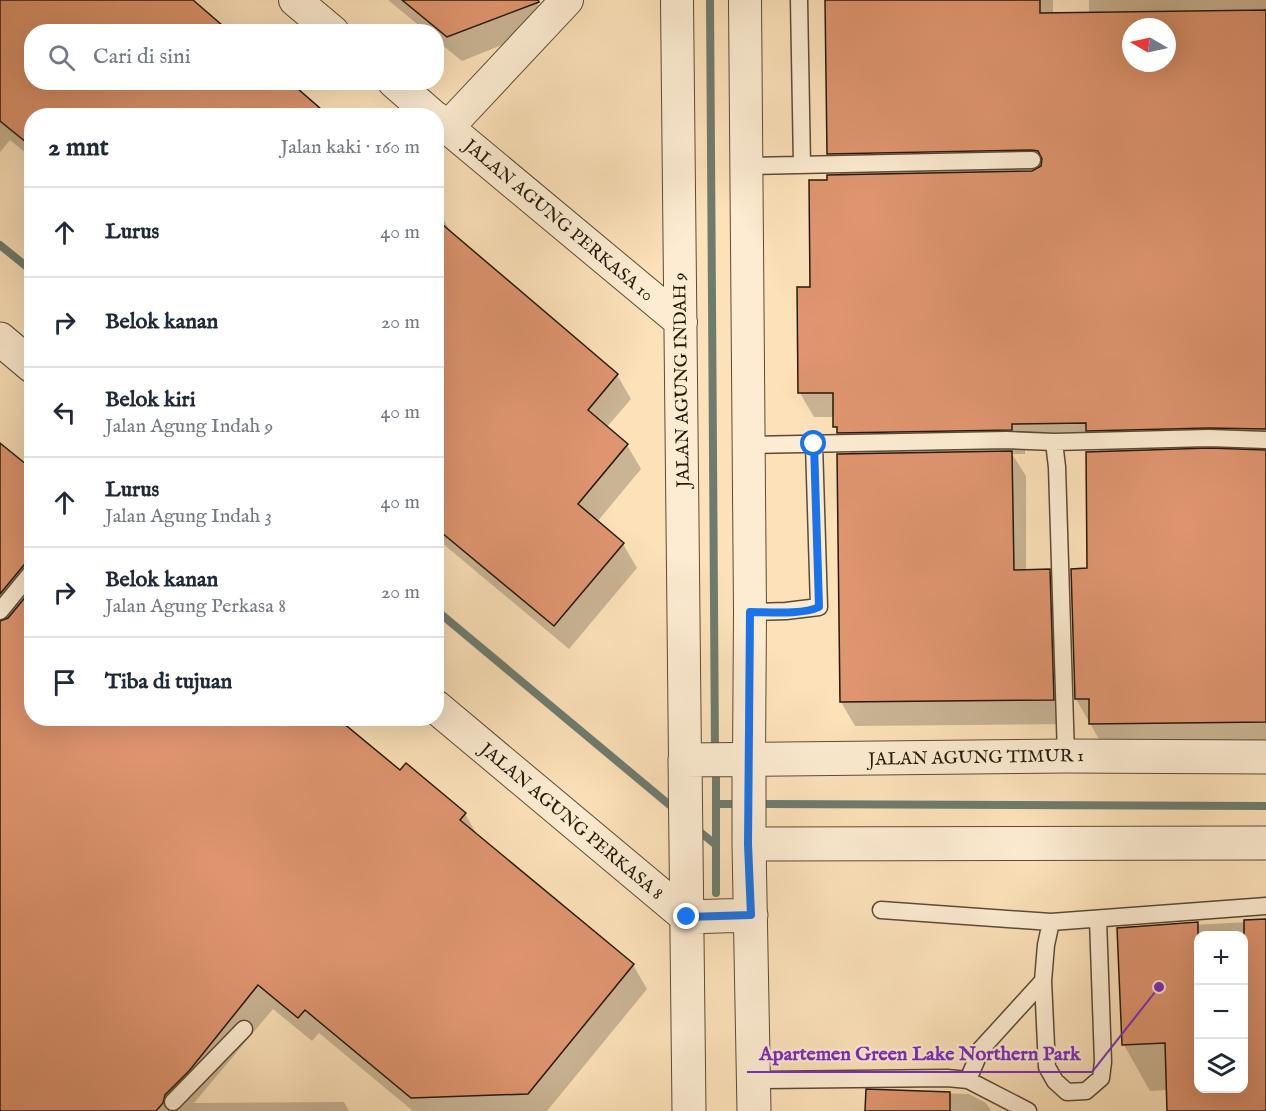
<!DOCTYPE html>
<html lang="id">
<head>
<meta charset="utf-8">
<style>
  body { margin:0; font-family:"IM FELL English",serif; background:#f2f2f3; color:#1f2937 }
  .controls { position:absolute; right:18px; bottom:18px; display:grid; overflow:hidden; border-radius:12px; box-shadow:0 6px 24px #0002 }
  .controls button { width:54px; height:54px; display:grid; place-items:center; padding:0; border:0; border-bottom:2px solid #e0e1e3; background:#fff; color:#1f2937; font:30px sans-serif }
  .compass { position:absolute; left:1122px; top:18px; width:54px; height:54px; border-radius:50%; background:#fff; box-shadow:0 6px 24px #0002; rotate:279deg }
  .stop { position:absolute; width:18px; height:18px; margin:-14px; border:4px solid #1a73e8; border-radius:50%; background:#fff }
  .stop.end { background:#1a73e8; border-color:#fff; box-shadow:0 2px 6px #0008 }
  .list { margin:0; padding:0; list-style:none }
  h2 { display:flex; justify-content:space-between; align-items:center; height:78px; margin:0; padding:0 24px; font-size:26px }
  h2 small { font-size:20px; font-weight:400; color:#747a83 }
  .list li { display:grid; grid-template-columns:39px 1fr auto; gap:18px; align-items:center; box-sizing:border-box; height:90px; padding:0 24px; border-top:2px solid #e0e1e3 }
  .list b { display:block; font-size:22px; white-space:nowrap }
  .list p { margin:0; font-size:20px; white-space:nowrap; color:#747a83 }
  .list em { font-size:20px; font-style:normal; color:#747a83 }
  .icon { flex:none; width:33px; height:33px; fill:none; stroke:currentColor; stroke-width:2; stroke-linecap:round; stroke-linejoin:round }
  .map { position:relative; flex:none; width:1266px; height:1111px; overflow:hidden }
  .search { position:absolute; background:#fff; box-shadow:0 6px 24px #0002; left:24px; top:24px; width:420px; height:66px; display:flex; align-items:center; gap:15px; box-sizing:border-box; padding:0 21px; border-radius:24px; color:#747a83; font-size:22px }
  .panel { position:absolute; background:#fff; box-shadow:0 6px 24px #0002; left:24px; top:108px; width:420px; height:618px; border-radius:24px }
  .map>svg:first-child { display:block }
  .shadow { fill:#0003; fill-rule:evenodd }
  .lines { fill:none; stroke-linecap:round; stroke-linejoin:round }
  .stream { stroke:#6e7c6e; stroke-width:8 }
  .building { fill:#df956f; stroke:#25190c; stroke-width:1.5; fill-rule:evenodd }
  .service-casing { stroke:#5b4b37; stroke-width:19 }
  .minor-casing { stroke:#5b4b37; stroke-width:34 }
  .tertiary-casing { stroke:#5b4b37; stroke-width:35 }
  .service { stroke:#fdecd2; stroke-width:16 }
  .minor { stroke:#fdecd2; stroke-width:32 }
  .tertiary { stroke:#fdecd2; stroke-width:33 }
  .route { stroke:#1a73e8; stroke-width:8 }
  .labels { text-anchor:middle; stroke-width:4.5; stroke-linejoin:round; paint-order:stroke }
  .street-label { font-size:18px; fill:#25190c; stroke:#fdecd2 }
  .leader { fill:none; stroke:#7b2cbf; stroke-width:2 }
  .callout-dot { fill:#7b2cbf; stroke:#fdecd2; stroke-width:2 }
  .callout-label { font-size:20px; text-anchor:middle; font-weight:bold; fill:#7b2cbf; stroke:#fdecd2; stroke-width:4.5; stroke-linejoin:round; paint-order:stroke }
</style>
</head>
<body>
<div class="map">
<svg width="1266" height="1111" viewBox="0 0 1266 1111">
  <rect width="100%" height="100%" fill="#fce1b9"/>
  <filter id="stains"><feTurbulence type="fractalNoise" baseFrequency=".00333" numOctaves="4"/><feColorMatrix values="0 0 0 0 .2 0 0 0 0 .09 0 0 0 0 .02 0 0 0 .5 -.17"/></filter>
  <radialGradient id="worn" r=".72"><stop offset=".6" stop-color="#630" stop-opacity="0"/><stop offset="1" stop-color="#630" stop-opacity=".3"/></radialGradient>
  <path class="shadow" d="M 0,0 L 181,0 L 32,32 L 32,158 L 10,140 L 0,152 Z
    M 388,0 L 540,0 L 527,35 L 462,61 L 436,40 L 436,32 L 427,32 Z
    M 827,0 L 1053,0 L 1053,14 L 1089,14 L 1089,0 L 1266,0 L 1266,746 L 1104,748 L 1076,699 L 1072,570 L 1089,570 L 1100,453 L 1097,447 L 1025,448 L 1025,454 L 1012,454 L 1026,476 L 1026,571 L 1049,571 L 1063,595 L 1067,724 L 855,726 L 841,702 L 851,455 L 835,426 L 834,417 L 814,417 L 800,393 L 812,289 L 829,181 L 841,176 L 828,153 ZM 1131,27 L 1167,27 L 1167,63 L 1131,63 Z
    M 32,208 L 32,225 L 26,215 Z
    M 436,214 L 444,221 L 452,234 L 617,375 L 631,399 L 607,427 L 627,445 L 641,469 L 597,522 L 623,544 L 637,568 L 569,649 L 436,538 Z
    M 0,445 L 32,471 L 32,718 L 400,773 L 465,814 L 479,838 L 633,965 L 647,989 L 547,1111 L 413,1111 L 319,1033 L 312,1041 L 273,1009 L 194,1103 L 344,1102 L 349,1111 L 0,1111 Z
    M 1266,921 L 1266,1111 L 1168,1111 L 1168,1090 L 1150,1091 L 1124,1045 L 1119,929 ZM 1198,936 L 1244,936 L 1244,1088 L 1198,1088 Z
    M 867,1091 L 969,1094 L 986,1103 L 991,1111 L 867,1111 Z"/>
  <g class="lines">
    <path class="stream" d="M 710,0 L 715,753
      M 0,245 L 32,271
      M 436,610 L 678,812
      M 716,765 L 716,893
      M 716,804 L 742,804
      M 755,804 L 1266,806
      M 694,827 L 716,845"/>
  </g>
  <path class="building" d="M 0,0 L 193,0 L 230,32 L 32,32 L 32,82 L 290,82 L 329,116 L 32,116 L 32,147 L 0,121 Z
    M 402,0 L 538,0 L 539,2 L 447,37 Z
    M 825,0 L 1040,0 L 1040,13 L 1266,10 L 1266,429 L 1209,428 L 1086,431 L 1086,423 L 1012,424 L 1012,430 L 837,433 L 837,427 L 833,427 L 833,393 L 798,393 L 797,287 L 810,287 L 809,180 L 827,180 L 827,175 L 1032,171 L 1041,166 L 1042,159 L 1038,151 L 1032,150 L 827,154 ZM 1131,27 L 1167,27 L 1167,63 L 1131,63 Z
    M 436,219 L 618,374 L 588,410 L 628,444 L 578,504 L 624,543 L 554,626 L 436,528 Z
    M 0,443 L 32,469 L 32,562 L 24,565 L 0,594 Z
    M 1209,448 L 1266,450 L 1266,722 L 1089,724 L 1089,699 L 1075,699 L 1071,569 L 1087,568 L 1086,452 Z
    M 1012,451 L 1014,570 L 1050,569 L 1054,700 L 840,702 L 837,454 Z
    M 32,589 L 32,718 L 337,718 L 400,770 L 406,763 L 466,813 L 460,820 L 634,964 L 528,1094 L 411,1098 L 305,1010 L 298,1018 L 258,985 L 189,1071 L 165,1095 L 163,1103 L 156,1111 L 0,1111 L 0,621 L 8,618 Z
    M 1266,919 L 1266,1111 L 1167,1111 L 1165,1043 L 1122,1045 L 1117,928 L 1198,922 L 1198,1089 L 1244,1089 L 1244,920 Z
    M 866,1089 L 950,1092 L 950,1111 L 865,1111 Z"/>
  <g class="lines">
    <g class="service-casing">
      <path id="service" d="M 799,0 L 802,165
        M 746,166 L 1032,160
        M 1054,442 L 1209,438 L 1266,440
        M 748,445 L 1007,440 L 1054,442 L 1057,467 L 1066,756
        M 0,611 L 32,572
        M 750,612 L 786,611 L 819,607 L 814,444
        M 881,910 L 1051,922 L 1266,906
        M 1051,922 L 1046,945 L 1043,981 L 1047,1067 L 1055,1081 L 1067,1092 L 1086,1091 L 1101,1078 L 1103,1062 L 1098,919
        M 754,1080 L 947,1078 L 968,1080 L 1028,1111
        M 968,1080 L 981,1049 L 1043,981
        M 173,1102 L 244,1029"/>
    </g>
    <g class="minor-casing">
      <path id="minor" d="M 295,0 L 333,32
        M 677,0 L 685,760
        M 745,0 L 750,612 L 749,759
        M 394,82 L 433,116
        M 436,118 L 681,322
        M 448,127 L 567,0"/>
    </g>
    <g class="tertiary-casing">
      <path id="tertiary" d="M 0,339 L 32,366
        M 436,707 L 687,917 L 751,915
        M 749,759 L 749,844 L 754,1111
        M 749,844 L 1266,843
        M 689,1111 L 685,760 L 1066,756 L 1266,757"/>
    </g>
    <use href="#service" class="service"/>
    <use href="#minor" class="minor"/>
    <use href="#tertiary" class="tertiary"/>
  </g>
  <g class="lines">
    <path class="route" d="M 687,917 L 751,915 L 748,844 L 750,612 C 769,612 802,615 819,607 L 814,444"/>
  </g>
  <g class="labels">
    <g class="street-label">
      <text transform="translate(559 220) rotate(40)" y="6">JALAN AGUNG PERKASA 10</text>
      <text transform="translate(681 380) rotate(-91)" y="6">JALAN AGUNG INDAH 9</text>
      <text transform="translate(976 757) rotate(-1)" y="6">JALAN AGUNG TIMUR 1</text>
      <text transform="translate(572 821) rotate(40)" y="6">JALAN AGUNG PERKASA 8</text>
    </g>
  </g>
  <path class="leader" d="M1159 987L1092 1072H747"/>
  <circle class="callout-dot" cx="1159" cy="987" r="6"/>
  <g class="callout-label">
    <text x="920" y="1060">Apartemen Green Lake Northern Park</text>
  </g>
  <rect width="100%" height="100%" filter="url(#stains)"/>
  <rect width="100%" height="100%" fill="url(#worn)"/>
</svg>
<div class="controls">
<button>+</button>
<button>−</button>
<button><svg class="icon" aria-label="layers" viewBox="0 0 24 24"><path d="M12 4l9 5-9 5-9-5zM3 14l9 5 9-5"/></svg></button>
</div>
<svg class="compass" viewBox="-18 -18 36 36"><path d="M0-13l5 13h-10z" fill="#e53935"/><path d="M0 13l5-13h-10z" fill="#747a83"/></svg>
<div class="stop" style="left:814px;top:444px"></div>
<div class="stop end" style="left:687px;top:917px"></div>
<div class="search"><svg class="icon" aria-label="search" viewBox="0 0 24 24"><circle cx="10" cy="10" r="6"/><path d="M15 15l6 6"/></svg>Cari di sini</div>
<section class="panel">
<h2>2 mnt<small>Jalan kaki · 160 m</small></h2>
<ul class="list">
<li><svg class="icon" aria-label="ahead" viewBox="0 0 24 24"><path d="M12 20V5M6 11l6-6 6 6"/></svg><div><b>Lurus</b></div><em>40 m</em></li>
<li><svg class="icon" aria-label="right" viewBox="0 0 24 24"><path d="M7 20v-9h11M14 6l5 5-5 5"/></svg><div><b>Belok kanan</b></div><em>20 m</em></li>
<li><svg class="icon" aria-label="left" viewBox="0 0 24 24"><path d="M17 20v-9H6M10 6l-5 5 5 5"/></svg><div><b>Belok kiri</b><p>Jalan Agung Indah 9</p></div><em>40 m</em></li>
<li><svg class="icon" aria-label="ahead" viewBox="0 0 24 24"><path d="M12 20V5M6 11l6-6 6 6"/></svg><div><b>Lurus</b><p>Jalan Agung Indah 3</p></div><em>40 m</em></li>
<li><svg class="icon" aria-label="right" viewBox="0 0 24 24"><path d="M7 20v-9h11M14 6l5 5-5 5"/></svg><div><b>Belok kanan</b><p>Jalan Agung Perkasa 8</p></div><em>20 m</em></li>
<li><svg class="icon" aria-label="arrive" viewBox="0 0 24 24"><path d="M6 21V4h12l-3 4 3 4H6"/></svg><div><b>Tiba di tujuan</b></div></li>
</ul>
</section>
</div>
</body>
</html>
